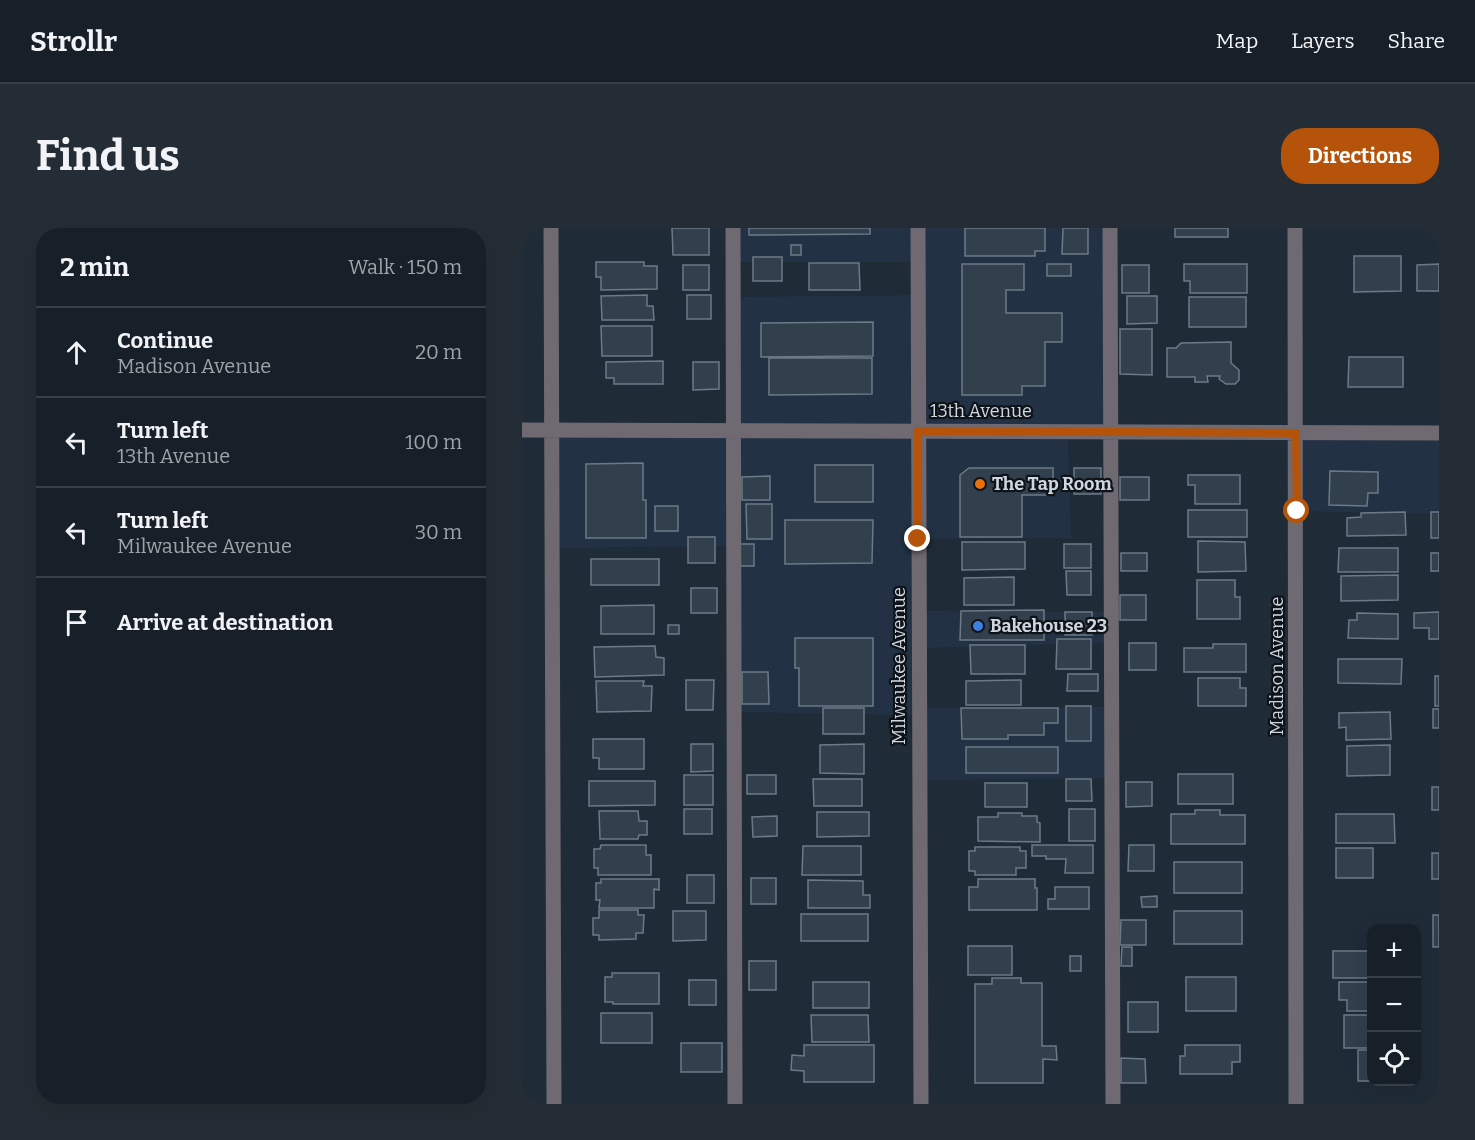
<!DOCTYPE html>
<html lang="en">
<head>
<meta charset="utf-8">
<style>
  body { margin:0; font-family:Bitter,serif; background:#242d35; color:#f1f3f6 }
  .controls { position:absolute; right:18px; bottom:18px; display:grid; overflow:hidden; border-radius:12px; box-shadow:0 6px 24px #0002 }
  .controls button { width:54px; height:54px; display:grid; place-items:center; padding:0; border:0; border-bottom:2px solid #363e46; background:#172029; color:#f1f3f6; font:30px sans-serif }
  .stop { position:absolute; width:18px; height:18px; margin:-14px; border:4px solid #b45309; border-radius:50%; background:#fff }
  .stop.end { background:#b45309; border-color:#fff; box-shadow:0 2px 6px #0008 }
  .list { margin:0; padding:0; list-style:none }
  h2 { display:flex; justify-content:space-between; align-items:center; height:78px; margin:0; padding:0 24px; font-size:26px }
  h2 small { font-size:20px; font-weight:400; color:#9ea3a8 }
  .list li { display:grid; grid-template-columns:39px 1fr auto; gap:18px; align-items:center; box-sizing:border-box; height:90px; padding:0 24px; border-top:2px solid #363e46 }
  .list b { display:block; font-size:22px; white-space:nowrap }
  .list p { margin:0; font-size:20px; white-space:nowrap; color:#9ea3a8 }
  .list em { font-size:20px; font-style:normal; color:#9ea3a8 }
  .icon { flex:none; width:33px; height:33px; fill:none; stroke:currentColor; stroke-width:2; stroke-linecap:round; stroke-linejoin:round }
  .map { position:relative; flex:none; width:917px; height:876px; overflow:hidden; border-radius:24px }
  header { display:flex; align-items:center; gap:36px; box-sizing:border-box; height:84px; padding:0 30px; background:#172029; border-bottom:2px solid #363e46 }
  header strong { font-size:28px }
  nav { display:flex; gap:33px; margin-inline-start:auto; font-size:21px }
  .intro { display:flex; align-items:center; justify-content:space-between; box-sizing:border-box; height:144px; padding:0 36px }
  h1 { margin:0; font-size:42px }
  .button { padding:15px 27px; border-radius:24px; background:#b45309; color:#fff; font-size:21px; font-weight:700 }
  main { display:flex; gap:36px; padding:0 36px }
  aside { flex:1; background:#172029; border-radius:24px; box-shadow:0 6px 24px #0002 }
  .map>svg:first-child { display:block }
  .built { fill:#223244 }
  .building { fill:#323f4c; stroke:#6c7a88; stroke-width:1.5 }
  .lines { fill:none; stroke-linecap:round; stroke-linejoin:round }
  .minor { stroke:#6f6a71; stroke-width:15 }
  .route { stroke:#b45309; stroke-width:8 }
  .food-dot { fill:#e8710a; stroke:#0d1318; stroke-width:2 }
  .shop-dot { fill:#3f7fe0; stroke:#0d1318; stroke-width:2 }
  .labels { text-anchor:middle; stroke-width:4.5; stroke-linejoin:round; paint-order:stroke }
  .street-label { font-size:18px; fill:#cfd6df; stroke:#0d1318 }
  .poi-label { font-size:18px; font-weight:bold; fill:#cfd6df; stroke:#0d1318; text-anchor:start }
</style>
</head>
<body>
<header>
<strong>Strollr</strong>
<nav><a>Map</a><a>Layers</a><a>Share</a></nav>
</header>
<div class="intro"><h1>Find us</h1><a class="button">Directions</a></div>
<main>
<aside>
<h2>2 min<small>Walk · 150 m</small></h2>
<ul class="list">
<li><svg class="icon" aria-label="ahead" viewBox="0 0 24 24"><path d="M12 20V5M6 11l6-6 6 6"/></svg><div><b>Continue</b><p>Madison Avenue</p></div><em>20 m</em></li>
<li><svg class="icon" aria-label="left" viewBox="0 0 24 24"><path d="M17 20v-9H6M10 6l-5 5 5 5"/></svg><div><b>Turn left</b><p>13th Avenue</p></div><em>100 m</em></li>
<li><svg class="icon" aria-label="left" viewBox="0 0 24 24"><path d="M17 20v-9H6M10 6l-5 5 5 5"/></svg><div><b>Turn left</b><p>Milwaukee Avenue</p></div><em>30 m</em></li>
<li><svg class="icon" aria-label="arrive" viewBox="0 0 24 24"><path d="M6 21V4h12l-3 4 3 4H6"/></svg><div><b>Arrive at destination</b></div></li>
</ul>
</aside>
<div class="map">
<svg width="917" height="876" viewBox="0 0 917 876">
  <rect width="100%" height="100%" fill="#1f2b37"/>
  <path class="built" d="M 211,0 L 588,0 L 589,204 L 546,204 L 549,310 L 396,311 L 397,383 L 590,384 L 590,415 L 397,420 L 397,480 L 590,479 L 590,550 L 397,552 L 397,487 L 212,484 L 212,318 L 29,320 L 29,202 L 212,202 L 212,69 L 396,67 L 396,34 L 212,34 Z
    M 774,205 L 917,205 L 917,286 L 775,283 Z"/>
  <path class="building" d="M 150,0 L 187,0 L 187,27 L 151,27 Z
    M 227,0 L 348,0 L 348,6 L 227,7 Z
    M 443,0 L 523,0 L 523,23 L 513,23 L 513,28 L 443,28 Z
    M 541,0 L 566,0 L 566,26 L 540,26 Z
    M 653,0 L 706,0 L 706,9 L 653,9 Z
    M 269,17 L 279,17 L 279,27 L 269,27 Z
    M 832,28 L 879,28 L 879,63 L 832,64 Z
    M 231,29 L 260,29 L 260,53 L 231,53 Z
    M 74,34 L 122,34 L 122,38 L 135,38 L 135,61 L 79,62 L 79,49 L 74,49 Z
    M 287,35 L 337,35 L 338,62 L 287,62 Z
    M 440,36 L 502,36 L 502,62 L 484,62 L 484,85 L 540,85 L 540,114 L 523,114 L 523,158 L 500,158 L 500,167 L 440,167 Z
    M 525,36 L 549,36 L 549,48 L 525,48 Z
    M 662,36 L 725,36 L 725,65 L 668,65 L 668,53 L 662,53 Z
    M 917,36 L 917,63 L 895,63 L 895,37 Z
    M 161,37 L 187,37 L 187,62 L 161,62 Z
    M 600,37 L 627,37 L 627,65 L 600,65 Z
    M 125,67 L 125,78 L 131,78 L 132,92 L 80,92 L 79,68 Z
    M 165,67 L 189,67 L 189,91 L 165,91 Z
    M 605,68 L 635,68 L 635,95 L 605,96 Z
    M 667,69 L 724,69 L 724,99 L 667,99 Z
    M 351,94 L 351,128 L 239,129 L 239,95 Z
    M 79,98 L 130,98 L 130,128 L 80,128 Z
    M 598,101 L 630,101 L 630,147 L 598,146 Z
    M 709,114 L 709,135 L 717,142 L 717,152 L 713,156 L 704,156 L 697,151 L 698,148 L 685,148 L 686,154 L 673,154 L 673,149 L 645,149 L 645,120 L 654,120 L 659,115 Z
    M 827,129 L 881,129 L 881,159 L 826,159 Z
    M 247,130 L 350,130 L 350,166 L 247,167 Z
    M 141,133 L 141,156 L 92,156 L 92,150 L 84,150 L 84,134 Z
    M 171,134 L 197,134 L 197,161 L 171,162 Z
    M 121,235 L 121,272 L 124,272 L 124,310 L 64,310 L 64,236 Z
    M 293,237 L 351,237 L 351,274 L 293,274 Z
    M 447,240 L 531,240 L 531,267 L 500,267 L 500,309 L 438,309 L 438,247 Z
    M 552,240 L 579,240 L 579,266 L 552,266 Z
    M 808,243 L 856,244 L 856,265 L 846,265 L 845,278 L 807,277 Z
    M 666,247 L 718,247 L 718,276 L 673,276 L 673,257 L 666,257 Z
    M 248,248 L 248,272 L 220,272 L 220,249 Z
    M 598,249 L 627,249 L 627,272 L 598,272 Z
    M 224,276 L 250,276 L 250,311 L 225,311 Z
    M 133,278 L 156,278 L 156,303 L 133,303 Z
    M 666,282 L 725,282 L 725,309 L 666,309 Z
    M 883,284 L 884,307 L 825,308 L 825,290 L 839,289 L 839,285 Z
    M 909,284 L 917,284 L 917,310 L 909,310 Z
    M 263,292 L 351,292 L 350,335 L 263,336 Z
    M 166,309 L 193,309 L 193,335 L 166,335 Z
    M 676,313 L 723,314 L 724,343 L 676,344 Z
    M 440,314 L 503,314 L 503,341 L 440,342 Z
    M 217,316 L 232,316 L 232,338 L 217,338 Z
    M 542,316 L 569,316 L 569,340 L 542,340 Z
    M 817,320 L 876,320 L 876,344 L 816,344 Z
    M 599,325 L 625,325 L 625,343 L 599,343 Z
    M 909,325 L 917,325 L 917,343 L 909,343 Z
    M 69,331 L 137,331 L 137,357 L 69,357 Z
    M 544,343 L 569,343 L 569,367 L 545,367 Z
    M 876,347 L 876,372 L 819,373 L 819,348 Z
    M 492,349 L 492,377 L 442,377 L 442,350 Z
    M 675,352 L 713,352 L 713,369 L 718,369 L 718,391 L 675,391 Z
    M 169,360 L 195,360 L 195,385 L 169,385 Z
    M 598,367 L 624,367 L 624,392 L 598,392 Z
    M 132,377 L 132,406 L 79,406 L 79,378 Z
    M 522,382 L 522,412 L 438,412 L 439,383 Z
    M 543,384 L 570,384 L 570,407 L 543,407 Z
    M 917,384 L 917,411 L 907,411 L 907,400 L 892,400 L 892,385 Z
    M 835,385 L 876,386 L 876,411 L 826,410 L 827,392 L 835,392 Z
    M 146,397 L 157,397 L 157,406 L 146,406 Z
    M 273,410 L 351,410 L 351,478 L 277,478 L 277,440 L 273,440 Z
    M 535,411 L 569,411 L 569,441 L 534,441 Z
    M 607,415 L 634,415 L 634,442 L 607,442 Z
    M 691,416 L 724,416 L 724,444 L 662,444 L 662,420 L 691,420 Z
    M 448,417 L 503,417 L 503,446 L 449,446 Z
    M 133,418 L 134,429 L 142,430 L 142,447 L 73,449 L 72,419 Z
    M 816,431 L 880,431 L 879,456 L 816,455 Z
    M 220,444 L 246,444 L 247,476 L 220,476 Z
    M 546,446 L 576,446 L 576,463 L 545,463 Z
    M 913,448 L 917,448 L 917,478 L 913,478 Z
    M 676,450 L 718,450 L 718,460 L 724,460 L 724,478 L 676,478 Z
    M 164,452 L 192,452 L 191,482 L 164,482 Z
    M 499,452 L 499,477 L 444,477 L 444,453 Z
    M 74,453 L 122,453 L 121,458 L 130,458 L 129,483 L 75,484 Z
    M 544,478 L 569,478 L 569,513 L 544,513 Z
    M 301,480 L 342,480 L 342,506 L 301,506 Z
    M 439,480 L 536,480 L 536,495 L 522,495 L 522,507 L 486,507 L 486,511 L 440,511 Z
    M 911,481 L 917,481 L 917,500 L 911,500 Z
    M 868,484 L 869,511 L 824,512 L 824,499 L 817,500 L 817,485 Z
    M 71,511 L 122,511 L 122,541 L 77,541 L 77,530 L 71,530 Z
    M 169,516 L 191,516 L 191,543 L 169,544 Z
    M 342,516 L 342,546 L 298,545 L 298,517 Z
    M 868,517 L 868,547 L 825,548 L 825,518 Z
    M 444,519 L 536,519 L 536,545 L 444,545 Z
    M 656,546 L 711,546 L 711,576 L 656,576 Z
    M 162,547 L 191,547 L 191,577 L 162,577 Z
    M 225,547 L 254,547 L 254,566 L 225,566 Z
    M 291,551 L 340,551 L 340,578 L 292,578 Z
    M 544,551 L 569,551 L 570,573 L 544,573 Z
    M 67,553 L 133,553 L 133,577 L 67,578 Z
    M 604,554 L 630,554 L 630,578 L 604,579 Z
    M 463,555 L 505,555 L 505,579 L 463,579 Z
    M 910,559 L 917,559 L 917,582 L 910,582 Z
    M 162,581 L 190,581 L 190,606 L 162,606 Z
    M 547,581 L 573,581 L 573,613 L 547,613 Z
    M 673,582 L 698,582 L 698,587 L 723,587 L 723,616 L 649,616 L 649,586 L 673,586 Z
    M 77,583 L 116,583 L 117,593 L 125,593 L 125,607 L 117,607 L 116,611 L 78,611 Z
    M 295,584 L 347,584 L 347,608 L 295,609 Z
    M 476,585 L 500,585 L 500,588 L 515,588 L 515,594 L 518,595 L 518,614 L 456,613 L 456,589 L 476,589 Z
    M 814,586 L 872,586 L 873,615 L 814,615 Z
    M 255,588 L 255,608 L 231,609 L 230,589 Z
    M 79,617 L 124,617 L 124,627 L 129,627 L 129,647 L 76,647 L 76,640 L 72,640 L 72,621 L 78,621 Z
    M 510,617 L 571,617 L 571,645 L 543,645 L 544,631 L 524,631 L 524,628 L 510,628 Z
    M 607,617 L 632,617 L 632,643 L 606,643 Z
    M 281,618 L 339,618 L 339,647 L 280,647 Z
    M 453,619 L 498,619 L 498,623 L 504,623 L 504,640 L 494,640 L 494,647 L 453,647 L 453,643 L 447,643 L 447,623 L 453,623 Z
    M 814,620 L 851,620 L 851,650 L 814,650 Z
    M 910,625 L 917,625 L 917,651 L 910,651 Z
    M 652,634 L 720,634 L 720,665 L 652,665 Z
    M 165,647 L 192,647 L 192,675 L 165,675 Z
    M 229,650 L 254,650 L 254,676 L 229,676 Z
    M 79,651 L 137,651 L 137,662 L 132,661 L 132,680 L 77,680 L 78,672 L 74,672 L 74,655 L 79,655 Z
    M 456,651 L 513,651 L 513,660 L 515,660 L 515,682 L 447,682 L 447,659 L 456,659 Z
    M 286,652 L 341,653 L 341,667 L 348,667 L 348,680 L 286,680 Z
    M 533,659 L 567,659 L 567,681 L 526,681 L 526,671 L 533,671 Z
    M 635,668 L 635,679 L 620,679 L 619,669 Z
    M 77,682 L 116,682 L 116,687 L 122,687 L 121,705 L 114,705 L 114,711 L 77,712 L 77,707 L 71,707 L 71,690 L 77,690 Z
    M 151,683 L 184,683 L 184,712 L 151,713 Z
    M 652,683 L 720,683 L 720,716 L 652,716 Z
    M 279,686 L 346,686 L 346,713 L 279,713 Z
    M 911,687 L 917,687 L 917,719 L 911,719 Z
    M 599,692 L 624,692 L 624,717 L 598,717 Z
    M 446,718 L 490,718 L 490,747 L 446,747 Z
    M 600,719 L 610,719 L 610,738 L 599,738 Z
    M 811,723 L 850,723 L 850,750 L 811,750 Z
    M 548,728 L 559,728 L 559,743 L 548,743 Z
    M 227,733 L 254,733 L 254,762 L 227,762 Z
    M 90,745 L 137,745 L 137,776 L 91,776 L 91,774 L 83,774 L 83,749 L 90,749 Z
    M 664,749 L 714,749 L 714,783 L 664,783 Z
    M 470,750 L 499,750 L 499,755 L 520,755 L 520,818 L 534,818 L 535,832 L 521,831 L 521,855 L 453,855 L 453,756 L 470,756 Z
    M 167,752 L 194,752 L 194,777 L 167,777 Z
    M 291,754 L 347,754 L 347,780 L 291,780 Z
    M 817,754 L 850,754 L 850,783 L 825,783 L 825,772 L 817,772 Z
    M 606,774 L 636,774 L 636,804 L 606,804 Z
    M 79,785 L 130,785 L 130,815 L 79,815 Z
    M 289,787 L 346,787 L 347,814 L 290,814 Z
    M 822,787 L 850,787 L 850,820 L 822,820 Z
    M 159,815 L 200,815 L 200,844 L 159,844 Z
    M 282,817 L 352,817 L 352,854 L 282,854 L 282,843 L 269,842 L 270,827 L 282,828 Z
    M 663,817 L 718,817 L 718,834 L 710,834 L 710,846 L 658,846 L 658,828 L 663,828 Z
    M 836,822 L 850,822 L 850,853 L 836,853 Z
    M 599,830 L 623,831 L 624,855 L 599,855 Z"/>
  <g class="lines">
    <path class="minor" d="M 29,0 L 32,876
      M 211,0 L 213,876
      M 396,0 L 399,876
      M 588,0 L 591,876
      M 773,0 L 774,876
      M 0,202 L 917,205"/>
  </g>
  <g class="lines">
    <path class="route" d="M 396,311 L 396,203 L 774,205 L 775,283"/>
  </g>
  <circle class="food-dot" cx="458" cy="256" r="6"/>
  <circle class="shop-dot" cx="456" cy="398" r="6"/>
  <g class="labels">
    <g class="street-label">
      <text x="459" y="189">13th Avenue</text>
      <text transform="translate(377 438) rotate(-90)" y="6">Milwaukee Avenue</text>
      <text transform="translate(755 438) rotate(-90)" y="6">Madison Avenue</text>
    </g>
    <g class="poi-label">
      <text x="470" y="262">The Tap Room</text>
      <text x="468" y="404">Bakehouse 23</text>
    </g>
  </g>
</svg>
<div class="controls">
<button>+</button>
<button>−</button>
<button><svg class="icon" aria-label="locate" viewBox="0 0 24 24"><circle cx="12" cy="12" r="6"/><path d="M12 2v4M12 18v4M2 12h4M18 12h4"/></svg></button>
</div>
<div class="stop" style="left:775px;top:283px"></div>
<div class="stop end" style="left:396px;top:311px"></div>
</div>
</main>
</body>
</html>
